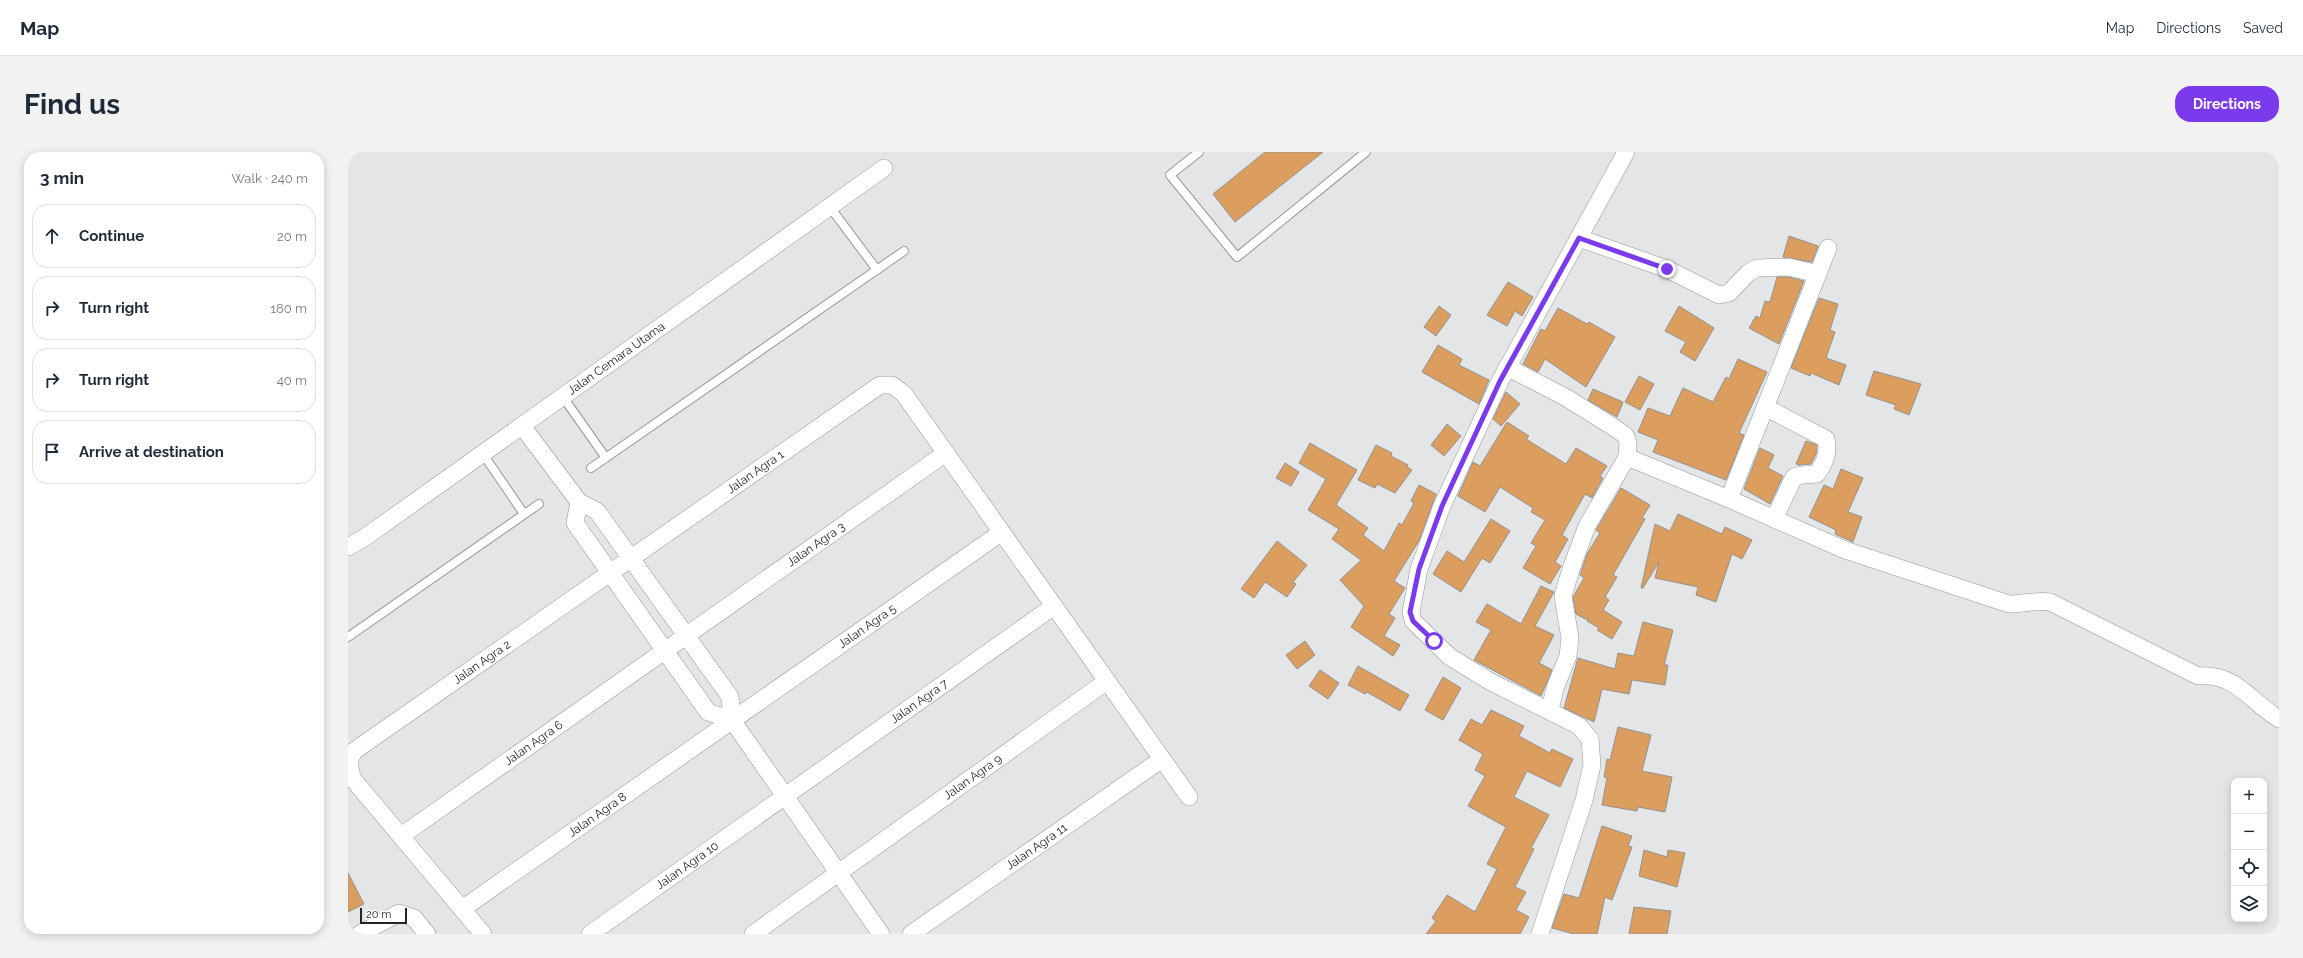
<!DOCTYPE html>
<html lang="en">
<head>
<meta charset="utf-8">
<style>
  body { margin:0; font-family:Raleway,sans-serif; background:#f2f2f3; color:#1f2937 }
  .controls { position:absolute; right:12px; bottom:12px; display:grid; overflow:hidden; border-radius:8px; box-shadow:0 2px 10px #0003 }
  .controls button { width:36px; height:36px; display:grid; place-items:center; padding:0; border:0; border-bottom:1px solid #e0e1e3; background:#fff; color:#1f2937; font:20px sans-serif }
  .scale { position:absolute; left:12px; bottom:10px; width:47px; box-sizing:border-box; padding-left:4px; border:2px solid #242425; border-top:0; font-size:11px; line-height:14px; white-space:nowrap; color:#242425; -webkit-text-stroke:3px #fff; paint-order:stroke }
  .stop { position:absolute; width:12px; height:12px; margin:-9px; border:3px solid #7c3aed; border-radius:50%; background:#fff }
  .stop.end { background:#7c3aed; border-color:#fff; box-shadow:0 1px 4px #0008 }
  .list { margin:0; padding:0; list-style:none }
  h2 { display:flex; justify-content:space-between; align-items:center; height:52px; margin:0; padding:0 16px; font-size:17px }
  h2 small { font-size:13px; font-weight:400; color:#747a83 }
  .list li { display:grid; grid-template-columns:26px 1fr auto; gap:12px; align-items:center; box-sizing:border-box; height:64px; margin:0 8px 8px; padding:0 8px; border:1px solid #e0e1e3; border-radius:16px }
  .list b { display:block; font-size:15px; white-space:nowrap }
  .list em { font-size:13px; font-style:normal; color:#747a83 }
  .icon { flex:none; width:22px; height:22px; fill:none; stroke:currentColor; stroke-width:2; stroke-linecap:round; stroke-linejoin:round }
  .map { position:relative; flex:none; width:1931px; height:782px; overflow:hidden; border-radius:16px }
  header { display:flex; align-items:center; gap:24px; box-sizing:border-box; height:56px; padding:0 20px; background:#fff; border-bottom:1px solid #e0e1e3 }
  header strong { font-size:19px }
  nav { display:flex; gap:22px; margin-inline-start:auto; font-size:14px }
  .intro { display:flex; align-items:center; justify-content:space-between; box-sizing:border-box; height:96px; padding:0 24px }
  h1 { margin:0; font-size:28px }
  .button { padding:10px 18px; border-radius:16px; background:#7c3aed; color:#fff; font-size:14px; font-weight:700 }
  main { display:flex; gap:24px; padding:0 24px }
  aside { flex:1; background:#fff; border-radius:16px; box-shadow:0 2px 10px #0003 }
  .map>svg:first-child { display:block }
  .building { fill:#dc9e5f; stroke:#929190 }
  .lines { fill:none; stroke-linecap:round; stroke-linejoin:round }
  .service-casing { stroke:#959797; stroke-width:10 }
  .minor-casing { stroke:#959797; stroke-width:18 }
  .service { stroke:#fff; stroke-width:8 }
  .minor { stroke:#fff; stroke-width:17 }
  .route { stroke:#7c3aed; stroke-width:5 }
  .labels { text-anchor:middle; stroke-width:3.5; stroke-linejoin:round; paint-order:stroke }
  .street-label { font-size:12px; fill:#242425; stroke:#fff }
</style>
</head>
<body>
<header>
<strong>Map</strong>
<nav><a>Map</a><a>Directions</a><a>Saved</a></nav>
</header>
<div class="intro"><h1>Find us</h1><a class="button">Directions</a></div>
<main>
<aside>
<h2>3 min<small>Walk · 240 m</small></h2>
<ul class="list">
<li><svg class="icon" aria-label="ahead" viewBox="0 0 24 24"><path d="M12 20V5M6 11l6-6 6 6"/></svg><div><b>Continue</b></div><em>20 m</em></li>
<li><svg class="icon" aria-label="right" viewBox="0 0 24 24"><path d="M7 20v-9h11M14 6l5 5-5 5"/></svg><div><b>Turn right</b></div><em>180 m</em></li>
<li><svg class="icon" aria-label="right" viewBox="0 0 24 24"><path d="M7 20v-9h11M14 6l5 5-5 5"/></svg><div><b>Turn right</b></div><em>40 m</em></li>
<li><svg class="icon" aria-label="arrive" viewBox="0 0 24 24"><path d="M6 21V4h12l-3 4 3 4H6"/></svg><div><b>Arrive at destination</b></div></li>
</ul>
</aside>
<div class="map">
<svg width="1931" height="782" viewBox="0 0 1931 782">
  <rect width="100%" height="100%" fill="#e4e5e6"/>
  <path class="building" d="M 917,0 L 975,0 L 887,70 L 865,42 Z
    M 1441,84 L 1470,94 L 1464,110 L 1435,105 Z
    M 1429,125 L 1440,125 L 1456,129 L 1431,192 L 1401,176 L 1408,164 L 1412,166 L 1417,149 L 1422,150 Z
    M 1160,130 L 1185,145 L 1174,164 L 1167,159 L 1159,174 L 1139,163 Z
    M 1471,146 L 1490,152 L 1482,178 L 1487,180 L 1478,206 L 1498,213 L 1491,233 L 1463,221 L 1462,224 L 1443,216 Z
    M 1091,154 L 1103,163 L 1088,184 L 1076,175 Z
    M 1331,154 L 1366,176 L 1347,209 L 1332,200 L 1338,190 L 1317,179 Z
    M 1210,156 L 1239,172 L 1241,170 L 1267,185 L 1238,235 L 1197,207 L 1190,220 L 1175,212 L 1193,177 L 1197,179 Z
    M 1090,193 L 1114,207 L 1111,213 L 1141,228 L 1131,252 L 1074,220 Z
    M 1390,207 L 1419,220 L 1391,281 L 1396,283 L 1378,328 L 1305,300 L 1310,288 L 1290,280 L 1300,256 L 1322,264 L 1335,236 L 1365,250 L 1378,225 L 1381,227 Z
    M 1526,219 L 1573,232 L 1561,263 L 1546,257 L 1548,253 L 1518,243 Z
    M 1291,224 L 1306,232 L 1292,258 L 1277,250 Z
    M 1245,237 L 1275,250 L 1269,265 L 1240,248 Z
    M 1158,240 L 1172,252 L 1153,274 L 1145,267 Z
    M 1159,270 L 1181,284 L 1178,287 L 1218,312 L 1228,296 L 1259,314 L 1252,324 L 1255,326 L 1244,346 L 1237,342 L 1214,383 L 1220,387 L 1207,410 L 1213,414 L 1202,432 L 1175,416 L 1188,394 L 1183,391 L 1197,368 L 1183,360 L 1185,356 L 1152,335 L 1137,360 L 1110,344 L 1125,310 L 1132,314 Z
    M 1099,272 L 1113,284 L 1096,304 L 1083,293 Z
    M 1458,289 L 1469,293 L 1468,302 L 1463,312 L 1451,313 L 1448,312 Z
    M 962,291 L 1009,318 L 988,353 L 1020,376 L 1015,383 L 1036,399 L 1051,371 L 1054,373 L 1066,351 L 1063,349 L 1071,333 L 1088,342 L 1071,389 L 1046,429 L 1057,436 L 1041,462 L 1047,466 L 1036,484 L 1052,493 L 1045,504 L 1003,475 L 1016,454 L 992,428 L 1013,408 L 984,387 L 991,377 L 960,358 L 978,327 L 951,311 Z
    M 1028,293 L 1044,301 L 1043,304 L 1060,313 L 1059,315 L 1064,318 L 1047,341 L 1029,332 L 1027,336 L 1010,328 Z
    M 1412,296 L 1426,303 L 1420,316 L 1435,324 L 1422,352 L 1396,337 Z
    M 937,311 L 951,320 L 943,334 L 928,326 Z
    M 1493,317 L 1515,326 L 1500,360 L 1514,365 L 1505,390 L 1487,382 L 1488,378 L 1461,365 L 1476,333 L 1485,337 Z
    M 1273,336 L 1302,353 L 1294,366 L 1297,367 L 1265,423 L 1269,425 L 1257,445 L 1261,448 L 1255,458 L 1274,470 L 1264,487 L 1249,478 L 1251,476 L 1239,469 L 1240,466 L 1237,467 L 1228,462 L 1225,445 L 1236,426 L 1232,423 L 1239,402 L 1252,381 L 1248,378 Z
    M 1330,362 L 1374,382 L 1377,375 L 1404,388 L 1394,407 L 1384,402 L 1368,450 L 1348,443 L 1350,435 L 1307,426 L 1311,410 L 1295,436 L 1293,436 L 1307,372 L 1322,379 Z
    M 1143,367 L 1162,379 L 1142,411 L 1134,406 L 1113,440 L 1085,422 L 1099,399 L 1116,410 Z
    M 929,389 L 959,413 L 945,430 L 948,432 L 939,445 L 917,430 L 906,446 L 893,437 Z
    M 1193,434 L 1206,440 L 1187,474 L 1206,483 L 1191,511 L 1204,518 L 1193,544 L 1126,508 L 1143,478 L 1128,470 L 1139,452 L 1173,472 Z
    M 1295,470 L 1325,478 L 1316,513 L 1320,513 L 1317,533 L 1284,528 L 1281,542 L 1254,537 L 1246,570 L 1216,556 L 1230,506 L 1267,517 L 1270,501 L 1286,504 Z
    M 957,489 L 967,503 L 949,517 L 938,503 Z
    M 1010,514 L 1061,543 L 1052,559 L 1019,540 L 1017,542 L 1000,533 Z
    M 972,518 L 991,531 L 980,547 L 961,534 Z
    M 1095,525 L 1113,536 L 1095,568 L 1077,558 Z
    M 1143,558 L 1176,574 L 1171,584 L 1202,601 L 1204,597 L 1225,607 L 1212,635 L 1179,619 L 1166,645 L 1201,663 L 1183,696 L 1186,697 L 1167,735 L 1178,740 L 1168,758 L 1181,765 L 1172,782 L 1078,782 L 1088,769 L 1084,766 L 1099,743 L 1127,760 L 1149,717 L 1139,712 L 1158,675 L 1120,654 L 1137,624 L 1127,618 L 1135,602 L 1111,588 L 1123,567 L 1134,573 Z
    M 1270,575 L 1303,583 L 1294,619 L 1324,625 L 1317,660 L 1290,655 L 1289,659 L 1254,653 L 1259,626 L 1256,625 L 1259,607 L 1262,608 Z
    M 1254,674 L 1284,684 L 1280,694 L 1284,695 L 1264,748 L 1257,745 L 1249,782 L 1226,782 L 1204,776 L 1216,742 L 1231,746 Z
    M 1296,698 L 1319,705 L 1320,698 L 1337,701 L 1329,735 L 1291,724 Z
    M 0,721 L 16,752 L 0,760 Z
    M 1286,755 L 1323,759 L 1319,782 L 1281,782 Z"/>
  <g class="lines">
    <g class="service-casing">
      <path id="service" d="M 851,0 L 822,23 L 889,105 L 1018,0
        M 482,55 L 529,118
        M 215,245 L 258,306
        M 135,302 L 176,362
        M 243,316 L 556,99
        M 0,485 L 191,352"/>
    </g>
    <g class="minor-casing">
      <g id="minor">
        <path d="M 1231,86 L 1319,117 L 1371,143 L 1381,141 L 1400,121 L 1409,116 L 1441,115 L 1470,122"/>
        <path d="M 1159,215 L 1217,245 L 1267,276 L 1278,284 L 1280,292 L 1279,305 L 1381,347 L 1480,96"/>
        <path d="M 1417,255 L 1478,287 C 1481,301 1477,310 1469,322 C 1461,323 1454,322 1446,325 L 1426,367"/>
        <path d="M 174,274 L 231,350 L 249,359 L 382,545 L 384,568 L 533,782"/>
        <path d="M 1381,347 L 1497,398 L 1661,452 C 1675,452 1688,448 1702,450 L 1850,524 C 1889,521 1901,549 1931,567"/>
        <path d="M 231,350 L 227,371 L 360,560 L 384,568"/>
        <path id="s1" d="M 0,395 L 16,386 L 536,16"/>
        <path d="M 1202,558 L 1207,536 L 1220,504 L 1222,486 L 1215,444 L 1223,417 L 1239,374 L 1279,305"/>
        <path id="s2" d="M 53,684 L 598,301"/>
        <path id="s3" d="M 114,757 L 654,380"/>
        <path d="M 12,782 L 51,761 L 66,766 L 79,782"/>
        <path id="s4" d="M 135,782 L 4,626 L 1,609 L 6,599 L 532,233 L 544,233 L 556,242 L 841,645"/>
        <path id="s5" d="M 242,782 L 706,454"/>
        <path id="s6" d="M 405,782 L 759,529"/>
        <path id="s7" d="M 563,782 L 814,607"/>
        <path d="M 1192,782 L 1236,648 L 1244,613 L 1242,587 L 1231,574 L 1143,530 L 1102,505 L 1065,469 L 1063,460 L 1071,417 L 1094,354 L 1152,229 L 1278,0"/>
      </g>
    </g>
    <use href="#service" class="service"/>
    <use href="#minor" class="minor"/>
  </g>
  <g class="lines">
    <path class="route" d="M 1086,489 L 1065,469 L 1062,460 L 1071,417 L 1094,354 L 1152,229 L 1231,86 L 1319,117"/>
  </g>
  <g class="labels">
    <g class="street-label">
      <text dy="4" stroke="none"><textPath href="#s1" startOffset="328">Jalan Cemara Utama</textPath></text>
      <text dy="4" stroke="none"><textPath href="#s4" startOffset="721">Jalan Agra 1</textPath></text>
      <text dy="4" stroke="none"><textPath href="#s2" startOffset="507">Jalan Agra 3</textPath></text>
      <text dy="4" stroke="none"><textPath href="#s3" startOffset="494">Jalan Agra 5</textPath></text>
      <text dy="4" stroke="none"><textPath href="#s4" startOffset="388">Jalan Agra 2</textPath></text>
      <text dy="4" stroke="none"><textPath href="#s5" startOffset="403">Jalan Agra 7</textPath></text>
      <text dy="4" stroke="none"><textPath href="#s2" startOffset="162">Jalan Agra 6</textPath></text>
      <text dy="4" stroke="none"><textPath href="#s6" startOffset="270">Jalan Agra 9</textPath></text>
      <text dy="4" stroke="none"><textPath href="#s3" startOffset="165">Jalan Agra 8</textPath></text>
      <text dy="4" stroke="none"><textPath href="#s7" startOffset="153">Jalan Agra 11</textPath></text>
      <text dy="4" stroke="none"><textPath href="#s5" startOffset="119">Jalan Agra 10</textPath></text>
    </g>
  </g>
</svg>
<div class="controls">
<button>+</button>
<button>−</button>
<button><svg class="icon" aria-label="locate" viewBox="0 0 24 24"><circle cx="12" cy="12" r="6"/><path d="M12 2v4M12 18v4M2 12h4M18 12h4"/></svg></button>
<button><svg class="icon" aria-label="layers" viewBox="0 0 24 24"><path d="M12 4l9 5-9 5-9-5zM3 14l9 5 9-5"/></svg></button>
</div>
<div class="scale">20 m</div>
<div class="stop" style="left:1086px;top:489px"></div>
<div class="stop end" style="left:1319px;top:117px"></div>
</div>
</main>
</body>
</html>
